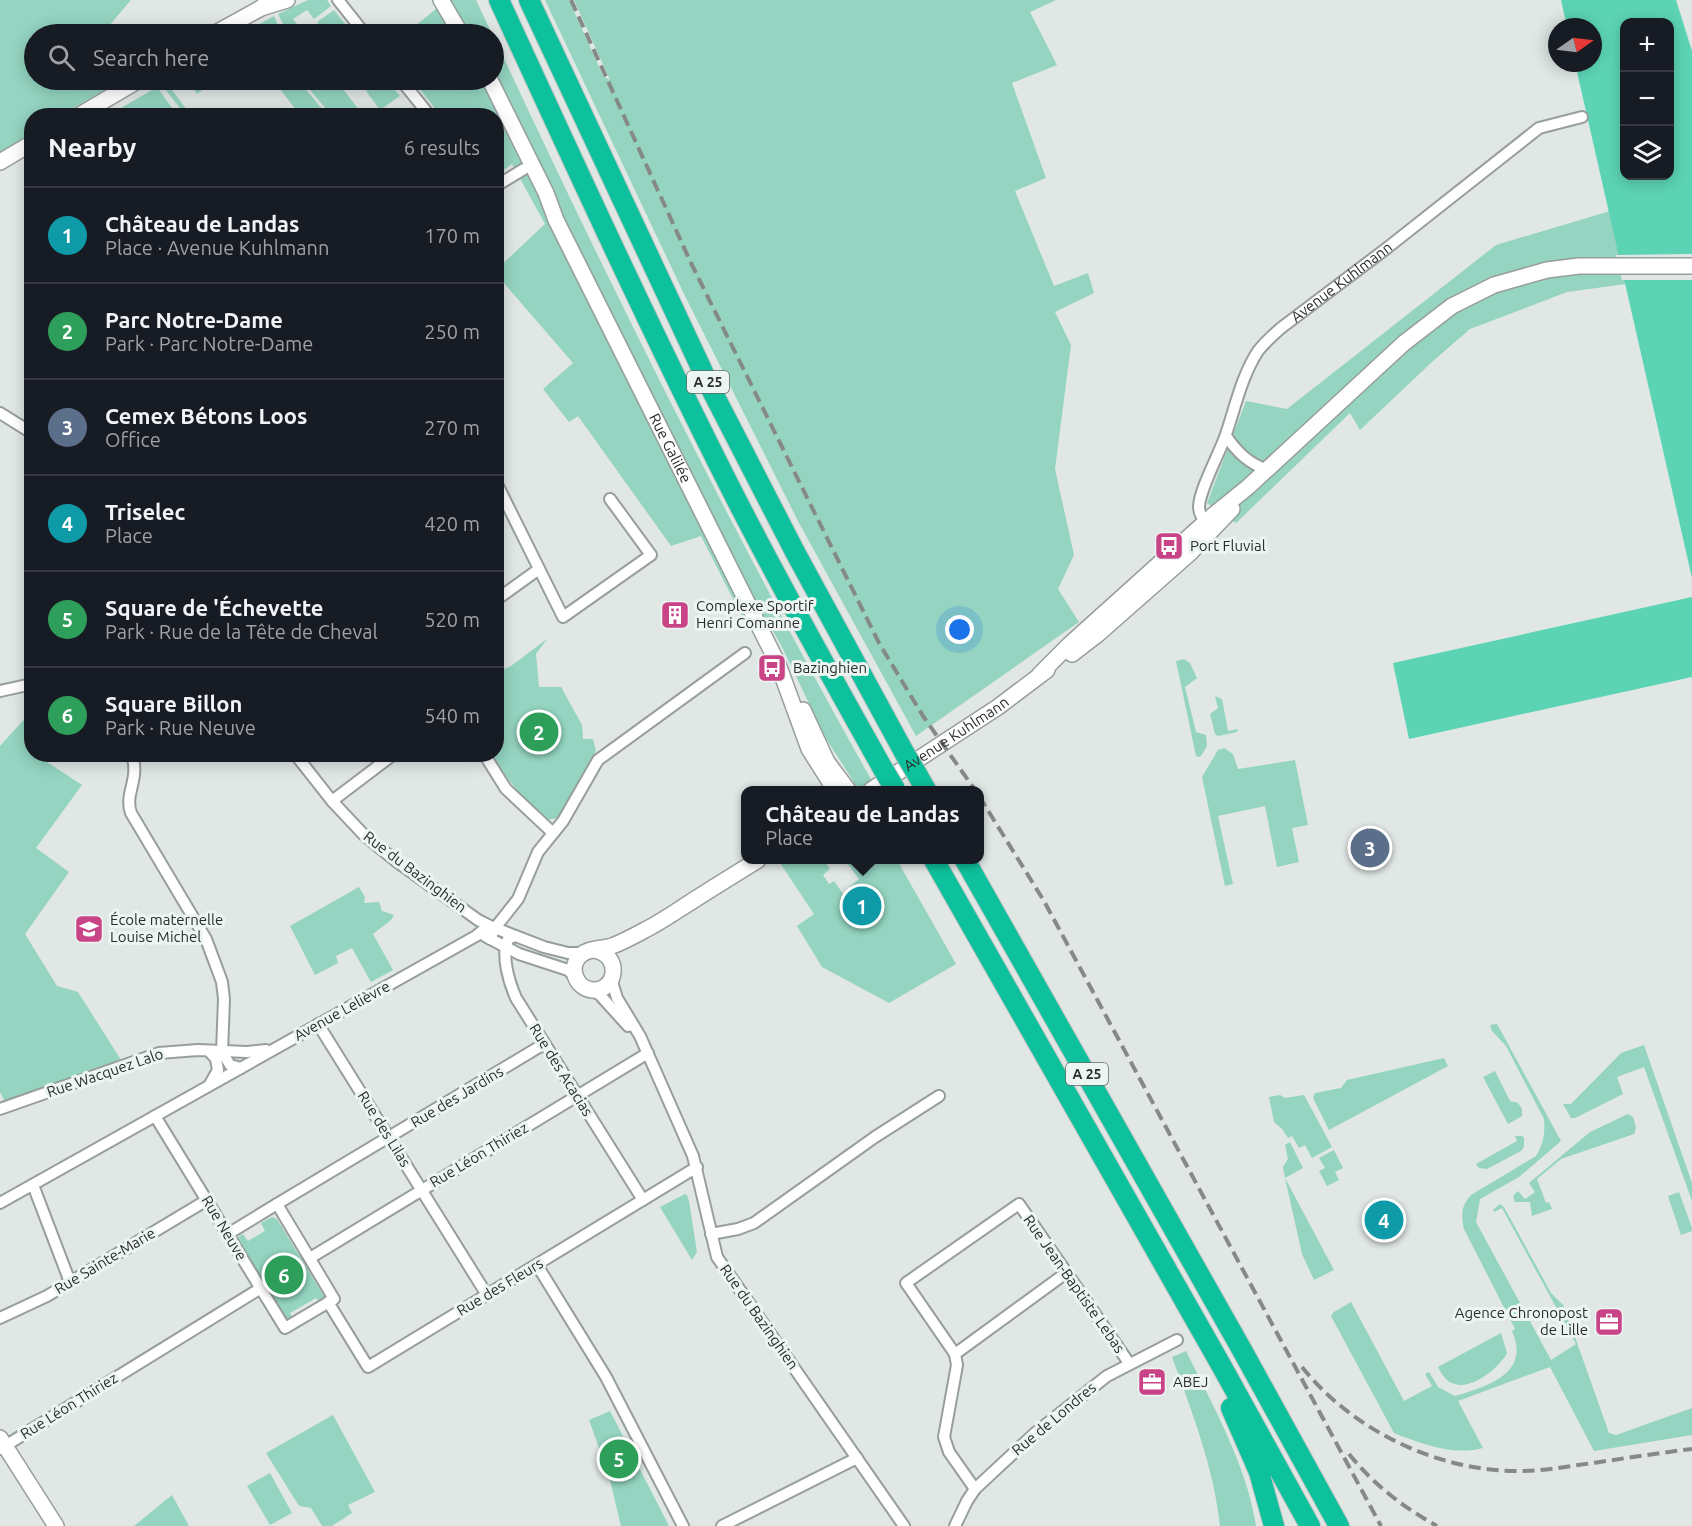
<!DOCTYPE html>
<html lang="en">
<head>
<meta charset="utf-8">
<style>
  body { margin:0; font-family:Ubuntu,sans-serif; background:#20242c; color:#f1f3f6 }
  .controls { position:absolute; right:18px; top:18px; display:grid; overflow:hidden; border-radius:12px; box-shadow:0 3px 15px #0003 }
  .controls button { width:54px; height:54px; display:grid; place-items:center; padding:0; border:0; border-bottom:2px solid #363941; background:#171b24; color:#f1f3f6; font:30px sans-serif }
  .compass { position:absolute; left:1548px; top:18px; width:54px; height:54px; border-radius:50%; background:#171b24; box-shadow:0 3px 15px #0003; rotate:76deg }
  .you { position:absolute; left:960px; top:630px; width:21px; height:21px; margin:-15px; border:4px solid #fff; border-radius:50%; background:#1a73e8; box-shadow:0 0 0 9px #1a73e833 }
  .badge { display:grid; place-items:center; width:39px; height:39px; border-radius:50%; background:#c94487; color:#fff; font-size:20px; font-weight:700 }
  .pin { position:absolute; translate:-50% -50%; border:3px solid #fff; box-shadow:0 2px 6px #0006 }
  .popup { position:absolute; left:741px; top:786px; width:243px; height:78px; box-sizing:border-box; display:grid; place-content:center; border-radius:12px; background:#171b24; filter:drop-shadow(0 2px 4px #0005); font-size:20px; white-space:nowrap; color:#9ea1a6 }
  .popup b { font-size:22px; color:#f1f3f6 }
  .popup::after { content:''; position:absolute; left:50%; top:100%; margin-left:-12px; border:12px solid transparent; border-top-color:#171b24 }
  .list { margin:0; padding:0; list-style:none }
  h2 { display:flex; justify-content:space-between; align-items:center; height:78px; margin:0; padding:0 24px; font-size:26px }
  h2 small { font-size:20px; font-weight:400; color:#9ea1a6 }
  .list li { display:grid; grid-template-columns:39px 1fr auto; gap:18px; align-items:center; box-sizing:border-box; height:96px; padding:0 24px; border-top:2px solid #363941 }
  .list b { display:block; font-size:22px; white-space:nowrap }
  .list p { margin:0; font-size:20px; white-space:nowrap; color:#9ea1a6 }
  .list em { font-size:20px; font-style:normal; color:#9ea1a6 }
  .icon { flex:none; width:33px; height:33px; fill:none; stroke:currentColor; stroke-width:2; stroke-linecap:round; stroke-linejoin:round }
  .map { position:relative; flex:none; width:1692px; height:1526px; overflow:hidden }
  .search { position:absolute; background:#171b24; box-shadow:0 3px 15px #0003; left:24px; top:24px; width:480px; height:66px; display:flex; align-items:center; gap:15px; box-sizing:border-box; padding:0 21px; border-radius:33px; color:#9ea1a6; font-size:22px }
  .panel { position:absolute; background:#171b24; box-shadow:0 3px 15px #0003; left:24px; top:108px; width:480px; height:654px; border-radius:24px }
  .map>svg:first-child { display:block }
  .green { fill:#94d4c0 }
  .water { fill:#5cd4b4; fill-rule:evenodd }
  .pier { fill:#e0e7e5 }
  .lines { fill:none; stroke-linecap:round; stroke-linejoin:round }
  .street-casing { stroke:#979e9c; stroke-width:14 }
  .secondary-casing { stroke:#979e9c; stroke-width:18 }
  .highway-casing { stroke:#c3c4c4; stroke-width:22 }
  .street { stroke:#fff; stroke-width:10 }
  .secondary { stroke:#fff; stroke-width:15 }
  .highway { stroke:#0ec19d; stroke-width:20 }
  .rail { stroke:#858a88; stroke-width:4; stroke-dasharray:12 6; stroke-linecap:butt }
  .highway-bridge-casing { stroke:#c3c4c4; stroke-width:22; stroke-linecap:butt }
  .highway-bridge { stroke:#0ec19d; stroke-width:20 }
  .labels { text-anchor:middle; stroke-width:6; stroke-linejoin:round; paint-order:stroke }
  .shield { fill:#edf5f2; stroke:#646967; stroke-width:1.5 }
  .shield-label { font-size:14px; font-weight:bold; fill:#2a2d2c }
  .street-label { font-size:15px; fill:#2a2d2c; stroke:#edf5f2 }
  .poi-label { font-size:15px; fill:#2a2d2c; stroke:#edf5f2; text-anchor:start }
</style>
</head>
<body>
<div class="map">
<svg width="1692" height="1526" viewBox="0 0 1692 1526">
  <rect width="100%" height="100%" fill="#e0e7e5"/>
  <path class="green" d="M 0,0 L 131,0 L 102,34 L 34,34 L 34,80 L 122,80 L 61,115 L 32,116 L 31,133 L 0,152 Z
    M 308,0 L 327,0 L 331,6 L 314,19 L 307,10 L 293,19 L 304,34 L 288,34 L 278,14 Z
    M 447,0 L 476,0 L 492,34 L 405,34 Z
    M 545,0 L 569,0 L 603,76 L 610,80 L 574,0 L 1056,0 L 1030,12 L 1057,65 L 1012,83 L 1046,178 L 1015,191 L 1054,286 L 1088,273 L 1094,293 L 1055,312 L 1071,345 L 1055,469 L 1074,555 L 1058,589 L 1079,622 L 916,736 L 799,523 L 685,296 Z
    M 334,10 L 349,29 L 341,34 L 325,34 L 317,22 Z
    M 274,16 L 282,34 L 241,34 Z
    M 494,37 C 613,293 739,545 877,790 L 859,790 L 825,737 L 782,647 L 769,624 L 749,630 L 701,536 L 671,546 L 578,416 L 569,422 L 543,389 L 573,363 L 497,275 L 496,270 L 545,224 L 512,164 L 497,175 L 496,116 L 440,115 L 413,80 L 494,80 Z
    M 171,80 L 197,80 L 204,89 L 197,94 L 187,80 L 172,90 L 191,115 L 185,115 L 162,85 Z
    M 273,80 L 298,80 L 327,115 L 300,115 Z
    M 302,80 L 336,80 L 363,115 L 331,115 Z
    M 381,80 L 387,80 L 400,96 L 380,110 L 366,91 Z
    M 157,87 L 177,115 L 120,115 L 116,111 Z
    M 1610,211 L 1626,284 L 1567,292 L 1470,329 L 1433,361 L 1360,430 L 1350,413 L 1236,523 L 1207,503 L 1246,401 L 1287,409 L 1496,245 Z
    M 547,639 L 536,654 L 539,687 L 561,687 L 582,725 L 583,739 L 593,739 L 596,751 L 558,818 L 546,820 C 524,800 507,780 492,755 L 496,754 L 497,672 L 511,666 Z
    M 1184,659 L 1190,663 L 1197,678 L 1185,687 L 1196,732 L 1206,735 L 1207,746 L 1201,756 L 1198,757 L 1196,756 L 1176,661 Z
    M 1215,696 L 1222,699 L 1228,731 L 1238,729 L 1237,732 L 1218,736 L 1215,734 L 1210,714 L 1218,708 Z
    M 28,715 L 31,720 L 32,754 L 48,755 L 44,760 L 82,785 L 36,848 L 69,872 L 25,934 L 57,986 L 78,992 L 121,1060 L 5,1102 L 0,1092 L 0,746 Z
    M 1224,748 L 1233,754 L 1238,769 L 1295,760 L 1308,825 L 1292,828 L 1299,862 L 1277,867 L 1265,806 L 1218,816 L 1233,884 L 1225,886 L 1202,777 L 1218,750 Z
    M 778,860 L 824,860 L 830,869 L 823,875 L 829,884 L 834,881 L 853,907 L 849,912 L 852,915 L 857,913 L 864,922 L 876,914 L 859,891 L 854,894 L 849,887 L 859,879 L 845,860 L 897,860 L 956,964 L 889,1003 L 822,967 L 797,926 L 814,914 Z
    M 359,887 L 365,897 L 364,903 L 379,902 L 382,911 L 394,915 L 391,920 L 373,934 L 393,970 L 371,982 L 352,948 L 336,956 L 338,963 L 315,975 L 290,926 Z
    M 1497,1024 L 1561,1141 L 1519,1177 L 1480,1199 L 1476,1222 L 1551,1360 L 1576,1344 L 1502,1208 L 1494,1212 L 1493,1210 L 1500,1204 L 1504,1207 L 1551,1293 L 1564,1306 L 1609,1433 L 1616,1435 L 1692,1408 L 1692,1435 L 1594,1451 L 1550,1367 L 1458,1401 L 1483,1448 C 1453,1456 1422,1444 1394,1433 L 1331,1316 L 1334,1312 L 1351,1302 L 1404,1401 L 1432,1386 L 1425,1374 L 1429,1372 L 1438,1387 L 1455,1396 C 1487,1386 1531,1374 1512,1331 L 1515,1329 L 1464,1229 C 1461,1215 1461,1206 1471,1195 L 1536,1156 C 1544,1143 1545,1133 1544,1119 L 1506,1046 L 1492,1031 L 1490,1025 Z
    M 1644,1045 L 1692,1183 L 1692,1201 L 1644,1067 L 1617,1077 L 1623,1094 L 1575,1118 L 1571,1118 L 1563,1104 L 1571,1104 L 1621,1053 Z
    M 1444,1058 L 1448,1066 L 1329,1130 L 1313,1098 L 1315,1093 L 1341,1088 L 1347,1080 Z
    M 1495,1071 L 1510,1101 L 1518,1103 L 1522,1109 L 1522,1116 L 1508,1124 L 1483,1077 Z
    M 1280,1095 L 1285,1098 L 1304,1095 L 1332,1147 L 1312,1158 L 1305,1145 L 1299,1148 L 1292,1136 L 1288,1138 L 1282,1129 L 1274,1122 L 1269,1097 Z
    M 1628,1114 L 1633,1117 L 1636,1128 L 1634,1134 L 1561,1159 L 1537,1179 L 1546,1203 L 1549,1202 L 1552,1209 L 1532,1216 L 1530,1202 L 1515,1202 L 1513,1196 L 1518,1191 L 1525,1199 L 1535,1192 L 1529,1183 L 1590,1132 Z
    M 1515,1136 L 1522,1136 L 1524,1138 L 1524,1147 L 1521,1151 L 1487,1169 L 1479,1168 L 1476,1164 L 1517,1141 Z
    M 1290,1142 L 1303,1168 L 1285,1178 L 1334,1270 L 1314,1280 L 1302,1254 L 1285,1178 L 1283,1167 L 1288,1159 L 1285,1145 Z
    M 1334,1150 L 1343,1168 L 1335,1172 L 1339,1180 L 1327,1186 L 1319,1171 L 1325,1168 L 1319,1158 Z
    M 1679,1192 L 1692,1228 L 1692,1231 L 1681,1235 L 1668,1196 Z
    M 685,1194 L 687,1195 L 689,1201 L 697,1252 L 692,1260 L 660,1207 Z
    M 272,1217 L 277,1219 L 325,1298 L 321,1305 L 316,1298 L 290,1313 L 294,1320 L 292,1322 L 286,1319 L 238,1242 L 238,1237 L 243,1234 L 248,1241 L 265,1231 L 261,1223 Z
    M 1501,1333 L 1507,1353 C 1500,1367 1472,1390 1455,1384 C 1446,1382 1442,1375 1438,1367 Z
    M 1186,1351 C 1212,1404 1247,1466 1256,1526 L 1220,1526 C 1214,1468 1192,1412 1172,1357 Z
    M 610,1411 L 669,1526 L 621,1526 L 609,1476 L 589,1420 Z
    M 333,1415 L 375,1492 L 348,1505 L 352,1513 L 332,1526 L 322,1526 L 311,1508 L 299,1506 L 266,1453 Z
    M 270,1473 L 292,1513 L 270,1525 L 247,1486 Z
    M 172,1495 L 189,1526 L 134,1526 Z"/>
  <path class="water" d="M 1561,0 L 1676,0 L 1692,51 L 1692,578 L 1575,63 L 1593,63 L 1593,27 L 1567,27 ZM 1624,22 L 1670,22 L 1670,176 L 1624,176 Z
    M 1692,597 L 1692,677 L 1409,739 L 1393,663 Z"/>
  <path class="pier" d="M 1692,254 L 1692,280 L 1622,280 L 1616,255 Z"/>
  <g class="lines">
    <g class="street-casing">
      <g id="street">
        <path d="M 338,0 L 365,34"/>
        <path d="M 401,80 L 430,116"/>
        <path d="M 496,186 L 524,169"/>
        <path d="M 0,413 L 32,433"/>
        <path d="M 1226,436 C 1237,452 1249,464 1268,470"/>
        <path d="M 496,482 L 563,617 L 651,555 L 610,499"/>
        <path id="s1" d="M 1209,526 C 1204,520 1199,515 1199,507 C 1199,491 1219,454 1225,437 C 1235,409 1241,377 1258,351 C 1265,342 1273,335 1281,328 L 1387,248 L 1539,128 L 1582,117"/>
        <path d="M 496,600 L 539,569"/>
        <path d="M 0,691 L 32,684"/>
        <path d="M 132,754 C 140,781 124,793 131,813 L 206,939 L 222,982 L 224,999 L 222,1052 L 230,1065 L 241,1068"/>
        <path d="M 295,754 L 332,801 L 364,835 L 396,861 L 478,920 L 494,928"/>
        <path d="M 484,754 L 506,789 L 553,833"/>
        <path d="M 332,801 L 394,754"/>
        <path d="M 485,936 L 519,954 L 568,970 L 576,978"/>
        <path d="M 515,936 L 508,939 C 501,956 509,982 516,998 L 643,1200"/>
        <path d="M 490,939 L 495,928 L 518,899 L 538,852 L 563,821 L 598,760 L 745,653"/>
        <path d="M 612,977 L 613,985 L 617,998 L 640,1036 L 693,1156 L 717,1257 L 904,1526"/>
        <path d="M 591,990 L 600,995 L 628,1026"/>
        <path d="M 318,1024 L 487,1295"/>
        <path d="M 209,1051 L 216,1059 L 218,1070 L 210,1084"/>
        <path d="M 0,1109 L 159,1053 L 198,1050 L 247,1052 L 266,1050"/>
        <path d="M 155,1116 L 285,1328 L 334,1299 L 277,1204 L 228,1234"/>
        <path d="M 33,1185 L 70,1282"/>
        <path d="M 0,1203 L 476,936 L 486,928 L 495,928 L 544,947 L 568,953 L 584,953"/>
        <path d="M 277,1204 L 544,1044"/>
        <path d="M 711,1234 L 738,1229 L 754,1223 L 875,1137 L 939,1096"/>
        <path d="M 310,1258 L 648,1053"/>
        <path d="M 537,1265 L 606,1377 L 683,1526"/>
        <path d="M 328,1302 L 368,1367 L 697,1167"/>
        <path d="M 0,1318 L 47,1296 L 207,1200"/>
        <path d="M 955,1354 L 906,1283 L 1019,1204 L 1129,1363"/>
        <path d="M 0,1449 L 261,1288"/>
        <path d="M 975,1489 L 949,1452 L 944,1437 L 957,1365 L 955,1354 L 1066,1273"/>
        <path d="M 722,1526 L 857,1458"/>
        <path d="M 955,1526 L 967,1501 L 975,1489 L 1034,1434 L 1107,1376 L 1177,1340"/>
      </g>
    </g>
    <g class="secondary-casing">
      <g id="secondary">
        <path d="M 441,0 L 461,34"/>
        <path d="M 261,8 L 287,0"/>
        <path d="M 214,34 L 261,8 L 270,0"/>
        <path id="s2" d="M 490,80 L 546,193 L 556,220 L 778,664 L 809,749 L 835,790"/>
        <path d="M 78,116 L 139,80"/>
        <path d="M 0,162 L 32,143"/>
        <path d="M 1072,654 L 1098,634 L 1190,553 L 1232,509"/>
        <path d="M 1040,674 L 1070,644 L 1211,517 L 1248,487 L 1404,343 L 1452,306 L 1494,285 L 1547,270 L 1579,266 L 1692,266"/>
        <path d="M 803,710 L 827,762 L 848,790"/>
        <path id="s3" d="M 871,790 L 998,707 L 1047,670"/>
        <path d="M 593,950 C 622,953 618,992 592,990 C 575,988 568,966 581,955 C 589,948 602,949 612,946 C 623,942 634,936 645,930 C 657,924 669,916 680,909 C 706,892 732,876 758,860"/>
        <path d="M 0,1438 L 56,1526"/>
      </g>
    </g>
    <g class="highway-casing">
      <path id="highway" d="M 499,0 C 574,163 649,327 730,487 C 778,582 831,676 883,769
        M 529,0 L 711,389 L 795,552 L 905,754
        M 917,774 L 926,790
        M 934,860 L 1221,1365 L 1310,1526
        M 965,860 L 1242,1350 L 1339,1526
        M 1231,1408 L 1259,1472 L 1274,1526"/>
    </g>
    <use href="#street" class="street"/>
    <use href="#secondary" class="secondary"/>
    <use href="#highway" class="highway"/>
    <path class="rail" d="M 571,0 L 691,263 L 879,643 L 923,716 L 975,790
      M 979,796 L 1044,901 L 1381,1526
      M 1302,1367 C 1353,1431 1439,1472 1521,1471 C 1545,1471 1569,1466 1593,1463 C 1626,1458 1659,1453 1692,1449
      M 1349,1454 C 1374,1485 1403,1507 1437,1526"/>
    <g class="highway-bridge-casing">
      <path id="highway-bridge" d="M 905,754 L 917,774
        M 883,769 L 895,789"/>
    </g>
    <use href="#highway-bridge" class="highway-bridge"/>
  </g>
  <defs>
    <g id="bus-square" transform="scale(1.5)"><rect x="-9" y="-9" width="18" height="18" rx="4" fill="#c94487" stroke="#edf5f2"/><path d="M-5-6H5V4H4V6H2V4H-2V6H-4V4H-5ZM-3.5-4V0h7V-4ZM-3.5 1.2v1.5H-2V1.2ZM2 1.2v1.5H3.5V1.2Z" fill="#fff"/></g>
    <g id="building-square" transform="scale(1.5)"><rect x="-9" y="-9" width="18" height="18" rx="4" fill="#c94487" stroke="#edf5f2"/><path d="M-4-6H4V6H1V3H-1V6H-4ZM-2.5-4.3h1.7v1.8h-1.7ZM.8-4.3h1.7v1.8H.8ZM-2.5-1h1.7V.8h-1.7ZM.8-1h1.7V.8H.8Z" fill="#fff"/></g>
    <g id="school-square" transform="scale(1.5)"><rect x="-9" y="-9" width="18" height="18" rx="4" fill="#c94487" stroke="#edf5f2"/><path d="M0-5L7-2L0 1L-7-2ZM-4 1L0 2.5L4 1V4Q0 6-4 4Z" fill="#fff"/></g>
    <g id="office-square" transform="scale(1.5)"><rect x="-9" y="-9" width="18" height="18" rx="4" fill="#c94487" stroke="#edf5f2"/><path d="M-6-3h4V-5.5h4V-3h4V5H-6ZM-1-4.5V-3h2v-1.5ZM-6 0V1H6V0Z" fill="#fff"/></g>
  </defs>
  <g fill-rule="evenodd">
    <use href="#bus-square" x="1169" y="546"/>
    <use href="#building-square" x="675" y="615"/>
    <use href="#bus-square" x="772" y="668"/>
    <use href="#school-square" x="89" y="929"/>
    <use href="#office-square" x="1609" y="1322"/>
    <use href="#office-square" x="1152" y="1382"/>
  </g>
  <g class="labels">
    <g class="shield">
      <rect x="687" y="371" width="42" height="22" rx="4.5"/>
      <rect x="1066" y="1063" width="42" height="22" rx="4.5"/>
    </g>
    <g class="shield-label">
      <text x="708" y="387">A 25</text>
      <text x="1087" y="1079">A 25</text>
    </g>
    <g class="street-label">
      <text dy="5" stroke="none"><textPath href="#s1" startOffset="298">Avenue Kuhlmann</textPath></text>
      <text dy="5" stroke="none"><textPath href="#s2" startOffset="410">Rue Galilée</textPath></text>
      <text dy="5" stroke="none"><textPath href="#s3" startOffset="102">Avenue Kuhlmann</textPath></text>
      <text transform="translate(415 872) rotate(37)" y="5">Rue du Bazinghien</text>
      <text transform="translate(342 1011) rotate(-29)" y="5">Avenue Lelièvre</text>
      <text transform="translate(561 1070) rotate(58)" y="5">Rue des Acacias</text>
      <text transform="translate(105 1073) rotate(-19)" y="5">Rue Wacquez Lalo</text>
      <text transform="translate(457 1097) rotate(-31)" y="5">Rue des Jardins</text>
      <text transform="translate(384 1129) rotate(58)" y="5">Rue des Lilas</text>
      <text transform="translate(479 1155) rotate(-31)" y="5">Rue Léon Thiriez</text>
      <text transform="translate(224 1228) rotate(59)" y="5">Rue Neuve</text>
      <text transform="translate(105 1261) rotate(-31)" y="5">Rue Sainte-Marie</text>
      <text transform="translate(1074 1284) rotate(55)" y="5">Rue Jean-Baptiste Lebas</text>
      <text transform="translate(500 1287) rotate(-31)" y="5">Rue des Fleurs</text>
      <text transform="translate(759 1317) rotate(55)" y="5">Rue du Bazinghien</text>
      <text transform="translate(69 1406) rotate(-32)" y="5">Rue Léon Thiriez</text>
      <text transform="translate(1054 1419) rotate(-40)" y="5">Rue de Londres</text>
    </g>
    <g class="poi-label">
      <text x="1190" y="551">Port Fluvial</text>
      <text x="696" y="611">Complexe Sportif<tspan x="696" dy="17">Henri Comanne</tspan></text>
      <text x="793" y="673">Bazinghien</text>
      <text x="110" y="925">École maternelle<tspan x="110" dy="17">Louise Michel</tspan></text>
      <text x="1588" y="1318" text-anchor="end">Agence Chronopost<tspan x="1588" dy="17">de Lille</tspan></text>
      <text x="1173" y="1387">ABEJ</text>
    </g>
  </g>
</svg>
<div class="controls">
<button>+</button>
<button>−</button>
<button><svg class="icon" aria-label="layers" viewBox="0 0 24 24"><path d="M12 4l9 5-9 5-9-5zM3 14l9 5 9-5"/></svg></button>
</div>
<svg class="compass" viewBox="-18 -18 36 36"><path d="M0-13l5 13h-10z" fill="#e53935"/><path d="M0 13l5-13h-10z" fill="#9ea1a6"/></svg>
<div class="you"></div>
<div class="pin badge" style="left:862px;top:906px;background:#0f9aa8">1</div>
<div class="popup"><b>Château de Landas</b>Place</div>
<div class="pin badge" style="left:539px;top:732px;background:#2e9e5b">2</div>
<div class="pin badge" style="left:1370px;top:848px;background:#5c6f8a">3</div>
<div class="pin badge" style="left:1384px;top:1220px;background:#0f9aa8">4</div>
<div class="pin badge" style="left:619px;top:1459px;background:#2e9e5b">5</div>
<div class="pin badge" style="left:284px;top:1275px;background:#2e9e5b">6</div>
<div class="search"><svg class="icon" aria-label="search" viewBox="0 0 24 24"><circle cx="10" cy="10" r="6"/><path d="M15 15l6 6"/></svg>Search here</div>
<section class="panel">
<h2>Nearby<small>6 results</small></h2>
<ul class="list">
<li><span class="badge" style="background:#0f9aa8">1</span><div><b>Château de Landas</b><p>Place · Avenue Kuhlmann</p></div><em>170 m</em></li>
<li><span class="badge" style="background:#2e9e5b">2</span><div><b>Parc Notre-Dame</b><p>Park · Parc Notre-Dame</p></div><em>250 m</em></li>
<li><span class="badge" style="background:#5c6f8a">3</span><div><b>Cemex Bétons Loos</b><p>Office</p></div><em>270 m</em></li>
<li><span class="badge" style="background:#0f9aa8">4</span><div><b>Triselec</b><p>Place</p></div><em>420 m</em></li>
<li><span class="badge" style="background:#2e9e5b">5</span><div><b>Square de 'Échevette</b><p>Park · Rue de la Tête de Cheval</p></div><em>520 m</em></li>
<li><span class="badge" style="background:#2e9e5b">6</span><div><b>Square Billon</b><p>Park · Rue Neuve</p></div><em>540 m</em></li>
</ul>
</section>
</div>
</body>
</html>
